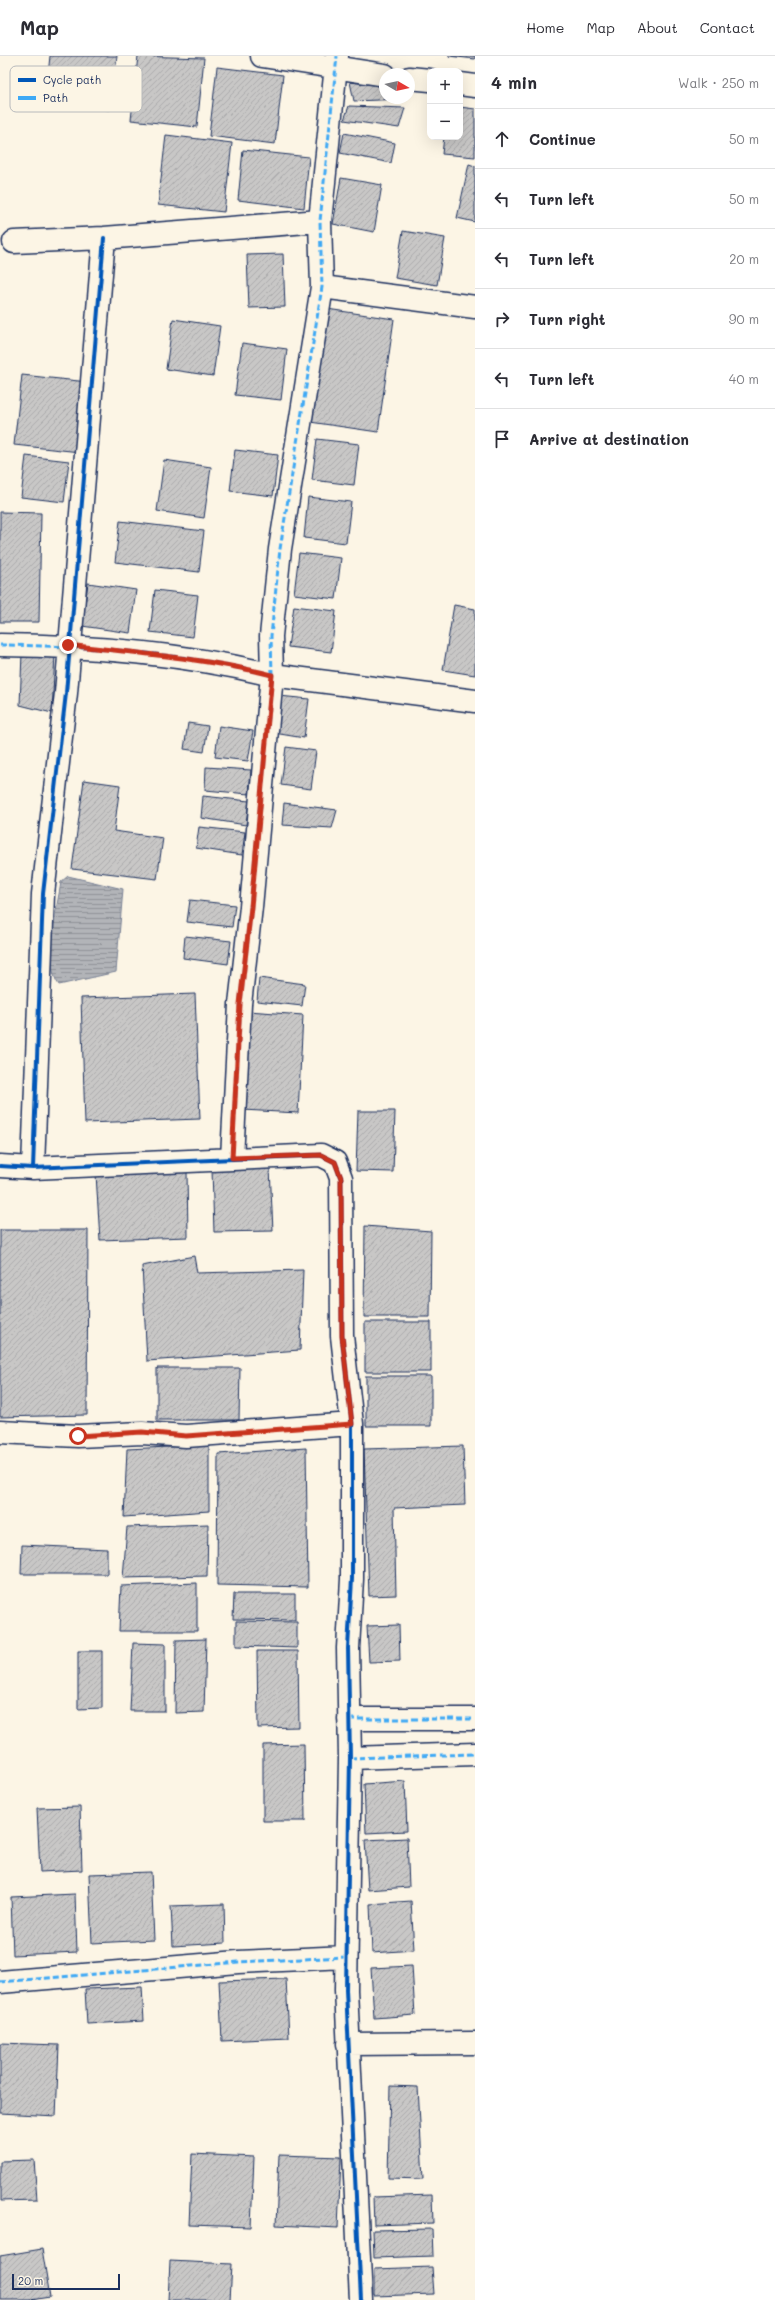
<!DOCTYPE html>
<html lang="en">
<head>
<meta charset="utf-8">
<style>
  body { margin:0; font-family:Mali,sans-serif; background:#f2f2f3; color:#2b2b33 }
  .controls { position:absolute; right:12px; top:12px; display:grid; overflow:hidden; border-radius:8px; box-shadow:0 4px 16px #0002 }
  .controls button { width:36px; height:36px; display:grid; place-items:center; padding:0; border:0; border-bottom:1px solid #e1e1e2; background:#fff; color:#2b2b33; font:20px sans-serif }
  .compass { position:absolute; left:379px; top:12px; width:36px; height:36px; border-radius:50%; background:#fff; box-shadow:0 4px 16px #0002; rotate:99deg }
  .scale { position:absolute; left:12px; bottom:10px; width:108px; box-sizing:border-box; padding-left:4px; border:2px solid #1b2f5e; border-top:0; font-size:11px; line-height:14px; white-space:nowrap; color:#1b2f5e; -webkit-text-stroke:3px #fcf5e5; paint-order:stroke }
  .stop { position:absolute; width:12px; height:12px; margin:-9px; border:3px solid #c8321e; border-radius:50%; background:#fff }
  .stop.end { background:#c8321e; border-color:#fff; box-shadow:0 1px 4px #0008 }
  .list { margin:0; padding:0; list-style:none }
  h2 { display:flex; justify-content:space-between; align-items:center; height:52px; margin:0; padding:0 16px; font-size:17px }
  h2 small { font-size:13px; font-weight:400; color:#7c7c81 }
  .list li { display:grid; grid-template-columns:26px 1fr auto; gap:12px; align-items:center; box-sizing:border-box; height:60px; padding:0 16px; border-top:1px solid #e1e1e2 }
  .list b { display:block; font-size:15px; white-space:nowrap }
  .list em { font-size:13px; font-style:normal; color:#7c7c81 }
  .icon { flex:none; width:22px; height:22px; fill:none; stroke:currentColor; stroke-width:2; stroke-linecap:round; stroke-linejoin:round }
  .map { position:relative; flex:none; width:475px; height:2244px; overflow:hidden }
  header { display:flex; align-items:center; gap:24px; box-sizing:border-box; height:56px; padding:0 20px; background:#fff; border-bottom:1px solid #e1e1e2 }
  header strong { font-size:19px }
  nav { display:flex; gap:22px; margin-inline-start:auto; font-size:14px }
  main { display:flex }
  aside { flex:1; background:#fff }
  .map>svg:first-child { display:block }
  .water { fill:url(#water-rules); stroke:#767f94 }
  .building { fill:url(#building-hatch); stroke:#1b2f5e }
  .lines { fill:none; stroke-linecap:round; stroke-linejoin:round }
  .street-casing { stroke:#1b2f5e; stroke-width:25 }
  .street { stroke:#fcf5e5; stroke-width:22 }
  .quiet { stroke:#3fa9f5; stroke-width:3; stroke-dasharray:6 3; stroke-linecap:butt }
  .cycleway-casing { stroke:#fcf5e5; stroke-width:6 }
  .cycleway { stroke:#0057b8; stroke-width:4 }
  .route { stroke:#c8321e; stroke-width:5 }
  .key { fill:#fcf5e5; stroke:#b8babc; stroke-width:1 }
  .key-label { font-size:11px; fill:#1b2f5e }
</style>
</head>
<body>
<header>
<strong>Map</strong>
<nav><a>Home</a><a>Map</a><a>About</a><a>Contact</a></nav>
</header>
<main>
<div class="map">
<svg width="475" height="2244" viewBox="0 0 475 2244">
  <defs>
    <pattern id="water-rules" width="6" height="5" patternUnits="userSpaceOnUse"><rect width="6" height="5" fill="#b2b4b8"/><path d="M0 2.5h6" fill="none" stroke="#909399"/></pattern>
    <pattern id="building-hatch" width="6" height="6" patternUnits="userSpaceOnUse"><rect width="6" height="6" fill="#c8c7c6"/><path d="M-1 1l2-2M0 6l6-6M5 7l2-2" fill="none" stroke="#ababac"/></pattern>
  </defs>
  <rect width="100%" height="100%" fill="#fcf5e5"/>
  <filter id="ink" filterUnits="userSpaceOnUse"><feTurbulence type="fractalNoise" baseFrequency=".025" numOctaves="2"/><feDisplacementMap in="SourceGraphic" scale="8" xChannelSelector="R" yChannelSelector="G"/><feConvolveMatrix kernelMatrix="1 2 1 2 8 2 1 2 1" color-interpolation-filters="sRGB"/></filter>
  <g filter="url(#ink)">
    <path class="water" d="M 68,820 L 123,833 L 116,916 L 59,929 C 42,906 57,854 61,826 Z"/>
    <path class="building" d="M 50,0 L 117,0 L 110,54 L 45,47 Z
      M 138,0 L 204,2 L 197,71 L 131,64 Z
      M 448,0 L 475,0 L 475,3 Z
      M 217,11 L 283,19 L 275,88 L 209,80 Z
      M 350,26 L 385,30 L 385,42 L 403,43 L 354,45 Z
      M 349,50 L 405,52 L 399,72 L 344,64 Z
      M 460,51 L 475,53 L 475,101 L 442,98 L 444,81 L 460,81 Z
      M 344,77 L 395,87 L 391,107 L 340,97 Z
      M 166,79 L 232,87 L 224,156 L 158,149 Z
      M 243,94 L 309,101 L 304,152 L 238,144 Z
      M 469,108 L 475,110 L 475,166 L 457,162 Z
      M 341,122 L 382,129 L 374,176 L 333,168 Z
      M 403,175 L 445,182 L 437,229 L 395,222 Z
      M 283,198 L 285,251 L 249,252 L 247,199 Z
      M 327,253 L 394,263 L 378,376 L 310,366 Z
      M 173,263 L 220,270 L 213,320 L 166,313 Z
      M 242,287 L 287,293 L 281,344 L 235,339 Z
      M 22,319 L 88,326 L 80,396 L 14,389 Z
      M 317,383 L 359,388 L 354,429 L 312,424 Z
      M 235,394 L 278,399 L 273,440 L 230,435 Z
      M 26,400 L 69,405 L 64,446 L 21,441 Z
      M 164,404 L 211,411 L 204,462 L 157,455 Z
      M 308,441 L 351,446 L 346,487 L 304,482 Z
      M 0,456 L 41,457 L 39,566 L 0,566 Z
      M 120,465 L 204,475 L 199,516 L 115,506 Z
      M 299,497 L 341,502 L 336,543 L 294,538 Z
      M 88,527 L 136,534 L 130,577 L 82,570 Z
      M 155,534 L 198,539 L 193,581 L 150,576 Z
      M 454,549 L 475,553 L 475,619 L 443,614 Z
      M 294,550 L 336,555 L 331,596 L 288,591 Z
      M 22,597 L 55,597 L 52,657 L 20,649 Z
      M 279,640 L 309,643 L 304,682 L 274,677 Z
      M 188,667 L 208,670 L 204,696 L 184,693 Z
      M 219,670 L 253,675 L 248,705 L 215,701 Z
      M 286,691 L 316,695 L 311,733 L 281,729 Z
      M 206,711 L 251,714 L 249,738 L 205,734 Z
      M 84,724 L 120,729 L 114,775 L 163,782 L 157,823 L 72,813 Z
      M 203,740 L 249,745 L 246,769 L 201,762 Z
      M 284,747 L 337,754 L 332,772 L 282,769 Z
      M 199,771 L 245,776 L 242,799 L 196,792 Z
      M 190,844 L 235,849 L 232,871 L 187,866 Z
      M 185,880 L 231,885 L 228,908 L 183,902 Z
      M 259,922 L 305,928 L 302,950 L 257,945 Z
      M 195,938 L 200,1063 L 85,1067 L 81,942 Z
      M 248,955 L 303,959 L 298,1057 L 242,1054 Z
      M 358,1055 L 395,1055 L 393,1116 L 356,1115 Z
      M 270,1112 L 273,1175 L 214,1176 L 212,1114 Z
      M 187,1116 L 188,1181 L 100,1184 L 96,1118 Z
      M 365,1170 L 431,1175 L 430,1261 L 364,1261 Z
      M 0,1174 L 88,1174 L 87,1359 L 0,1361 Z
      M 194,1200 L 197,1217 L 303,1214 L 300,1294 L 147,1305 L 142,1210 Z
      M 365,1266 L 431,1266 L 431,1316 L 365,1316 Z
      M 157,1312 L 240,1312 L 239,1364 L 157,1364 Z
      M 366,1320 L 431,1320 L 431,1370 L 366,1370 Z
      M 209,1389 L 209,1455 L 124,1461 L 127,1393 Z
      M 463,1390 L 465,1449 L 394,1452 L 396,1539 L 369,1540 L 364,1393 Z
      M 306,1392 L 308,1531 L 217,1529 L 218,1398 Z
      M 208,1468 L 207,1520 L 123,1522 L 127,1471 Z
      M 22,1489 L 107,1493 L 107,1518 L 21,1518 Z
      M 197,1527 L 197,1575 L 119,1575 L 121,1530 Z
      M 234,1538 L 295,1538 L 295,1564 L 233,1563 Z
      M 236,1565 L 297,1566 L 297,1592 L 236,1590 Z
      M 399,1569 L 400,1605 L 369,1606 L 367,1570 Z
      M 206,1583 L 204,1656 L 175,1657 L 176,1584 Z
      M 133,1587 L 165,1588 L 165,1655 L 130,1655 Z
      M 78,1595 L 102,1595 L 102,1652 L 78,1653 Z
      M 257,1595 L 298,1595 L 299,1671 L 258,1672 Z
      M 304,1688 L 305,1765 L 263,1765 L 263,1689 Z
      M 405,1725 L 407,1775 L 366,1777 L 364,1728 Z
      M 80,1751 L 82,1814 L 40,1816 L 37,1752 Z
      M 407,1782 L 409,1831 L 368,1834 L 365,1784 Z
      M 151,1816 L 154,1884 L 92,1887 L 89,1818 Z
      M 75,1838 L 77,1896 L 13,1899 L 11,1841 Z
      M 411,1845 L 414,1894 L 372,1897 L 370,1848 Z
      M 224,1848 L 225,1887 L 173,1890 L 171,1850 Z
      M 412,1910 L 415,1959 L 374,1962 L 371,1912 Z
      M 286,1923 L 289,1982 L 222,1985 L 219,1925 Z
      M 142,1931 L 144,1965 L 87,1968 L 85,1933 Z
      M 0,1987 L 59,1989 L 56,2060 L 0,2057 Z
      M 390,2030 L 418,2031 L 423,2123 L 388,2122 Z
      M 192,2098 L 254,2101 L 251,2171 L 189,2169 Z
      M 279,2099 L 341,2101 L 338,2172 L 276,2169 Z
      M 34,2104 L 37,2144 L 0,2145 L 0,2105 Z
      M 432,2139 L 433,2167 L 374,2169 L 373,2141 Z
      M 432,2173 L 433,2200 L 374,2202 L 373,2174 Z
      M 42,2193 L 50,2241 L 30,2244 L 0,2244 L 0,2200 Z
      M 170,2205 L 232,2208 L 230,2244 L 168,2244 Z
      M 432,2211 L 434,2238 L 374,2240 L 374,2213 Z"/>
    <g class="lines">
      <g class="street-casing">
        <path id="street" d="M 262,0 L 385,19
          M 337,0 L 320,165 L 322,231 L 280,493 L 271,580 L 272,619 L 475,645
          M 409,22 L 430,24
          M 460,28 L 475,30
          M 14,186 L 104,182 L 320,165
          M 322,231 L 475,251
          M 0,589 C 90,590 184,597 272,619 L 251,851 L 240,948 L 232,1102
          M 0,1110 L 33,1112 L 321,1099 L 335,1106 L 341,1122 L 342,1280 L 352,1368 L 352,1523 L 348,1592 L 350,1702 L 346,1934 L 361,2244
          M 33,1112 L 43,838 L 66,637 L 104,182
          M 0,1376 L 78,1380 L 142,1377 L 186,1380 L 352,1368
          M 349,1663 L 475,1663
          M 350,1702 L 475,1698
          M 0,1926 L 238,1906 L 346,1901
          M 348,1988 L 475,1987"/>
      </g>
      <use href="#street" class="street"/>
      <path class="quiet" d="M 0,589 C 90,590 184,597 272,619 L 251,851 L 240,948 L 232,1102
        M 272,619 L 271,580 L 280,493 L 322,231 L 320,165 L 337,0
        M 349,1663 L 475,1663
        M 350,1702 L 475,1698
        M 0,1926 L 238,1906 L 346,1901"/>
      <g class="cycleway-casing">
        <path id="cycleway" d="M 0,1110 L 33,1112 L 321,1099 L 335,1106 L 341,1122 L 342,1280 L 352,1368 L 352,1523 L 348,1592 L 350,1702 L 346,1934 L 361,2244
          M 33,1112 L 43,838 L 66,637 L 104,182"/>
      </g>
      <use href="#cycleway" class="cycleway"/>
    </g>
  </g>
  <g class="lines" filter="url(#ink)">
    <path class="route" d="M 68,589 C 136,597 205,602 272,619 L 251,851 L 240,948 L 232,1102 L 321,1099 L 335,1106 L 341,1122 L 342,1280 L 352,1368 L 186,1380 L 142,1376 L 78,1380"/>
  </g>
  <rect x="10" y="10" width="132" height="46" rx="6" class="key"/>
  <rect x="18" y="22" width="18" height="4" fill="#0057b8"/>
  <rect x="18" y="40" width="18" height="4" fill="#3fa9f5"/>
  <g class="key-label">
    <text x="43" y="28">Cycle path</text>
    <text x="43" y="46">Path</text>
  </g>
</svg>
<div class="controls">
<button>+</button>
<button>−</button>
</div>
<svg class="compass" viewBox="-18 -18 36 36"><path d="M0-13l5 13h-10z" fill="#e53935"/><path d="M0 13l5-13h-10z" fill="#7c7c81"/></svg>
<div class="scale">20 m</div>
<div class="stop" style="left:78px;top:1380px"></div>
<div class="stop end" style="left:68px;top:589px"></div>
</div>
<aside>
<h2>4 min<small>Walk · 250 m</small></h2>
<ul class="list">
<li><svg class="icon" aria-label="ahead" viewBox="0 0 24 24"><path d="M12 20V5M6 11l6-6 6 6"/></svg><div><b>Continue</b></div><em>50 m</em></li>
<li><svg class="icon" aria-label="left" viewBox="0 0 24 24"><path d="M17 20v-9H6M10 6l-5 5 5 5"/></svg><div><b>Turn left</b></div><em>50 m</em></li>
<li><svg class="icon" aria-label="left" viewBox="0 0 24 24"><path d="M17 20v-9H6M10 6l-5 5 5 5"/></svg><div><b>Turn left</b></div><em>20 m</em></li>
<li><svg class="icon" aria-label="right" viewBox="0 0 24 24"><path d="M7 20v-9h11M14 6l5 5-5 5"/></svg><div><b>Turn right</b></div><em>90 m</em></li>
<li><svg class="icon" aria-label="left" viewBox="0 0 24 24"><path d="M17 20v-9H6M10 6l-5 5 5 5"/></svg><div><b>Turn left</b></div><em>40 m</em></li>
<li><svg class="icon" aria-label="arrive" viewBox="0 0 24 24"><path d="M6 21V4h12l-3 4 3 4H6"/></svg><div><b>Arrive at destination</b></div></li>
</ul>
</aside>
</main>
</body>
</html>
